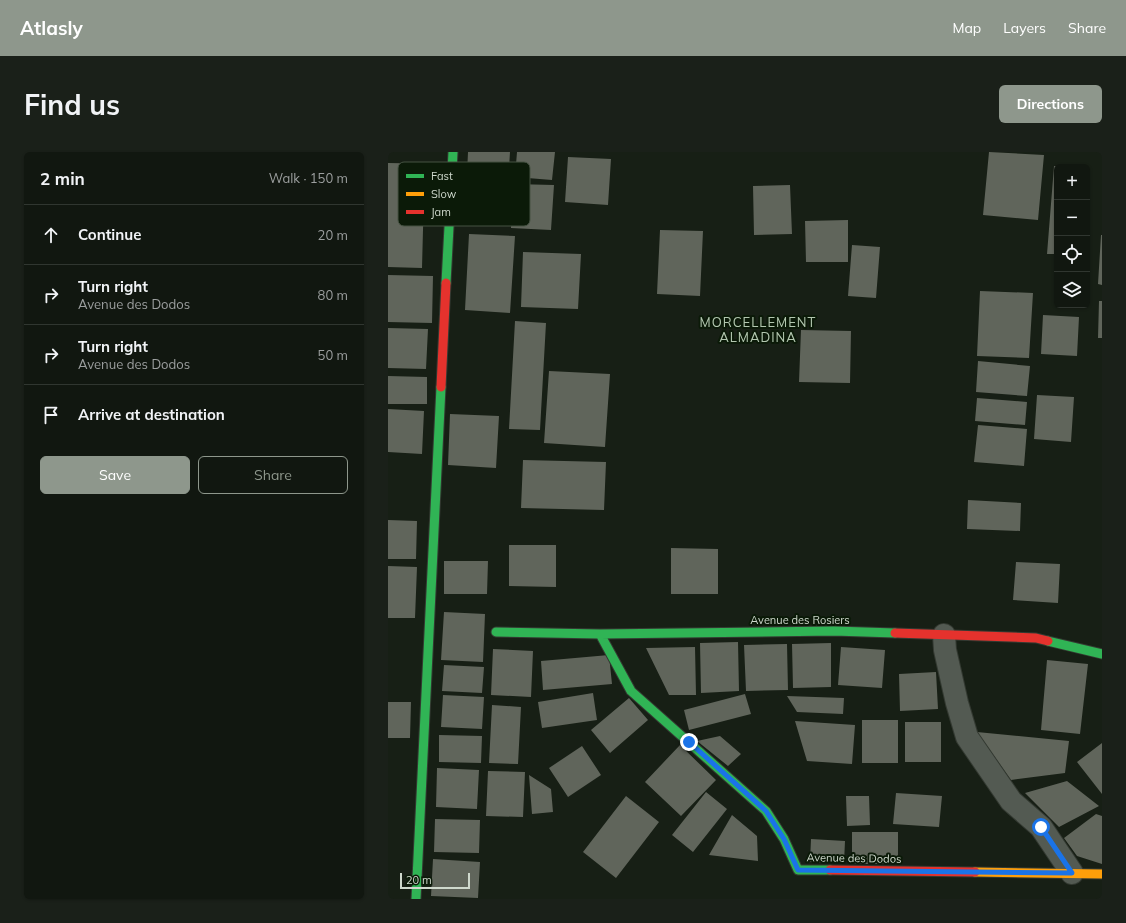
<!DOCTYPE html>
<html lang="en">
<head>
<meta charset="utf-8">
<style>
  body { margin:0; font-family:Mulish,sans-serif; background:#1a2019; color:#f1f3f6 }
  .controls { position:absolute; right:12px; top:12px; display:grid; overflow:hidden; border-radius:6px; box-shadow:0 1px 3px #0004 }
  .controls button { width:36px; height:36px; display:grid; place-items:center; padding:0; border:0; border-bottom:1px solid #303630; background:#111710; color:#f1f3f6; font:20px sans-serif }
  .scale { position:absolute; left:12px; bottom:10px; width:70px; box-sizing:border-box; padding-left:4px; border:2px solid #ced8cc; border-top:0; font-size:11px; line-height:14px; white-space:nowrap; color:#ced8cc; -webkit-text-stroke:3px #0b1a08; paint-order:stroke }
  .stop { position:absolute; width:12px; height:12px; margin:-9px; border:3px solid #1a73e8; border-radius:50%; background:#fff }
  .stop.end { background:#1a73e8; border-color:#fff; box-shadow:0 1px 4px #0008 }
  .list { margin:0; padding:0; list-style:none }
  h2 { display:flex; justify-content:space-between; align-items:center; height:52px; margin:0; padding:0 16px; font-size:17px }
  h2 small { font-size:13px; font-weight:400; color:#9c9f9f }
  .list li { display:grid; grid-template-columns:26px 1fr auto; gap:12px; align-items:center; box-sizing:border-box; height:60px; padding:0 16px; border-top:1px solid #303630 }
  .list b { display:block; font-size:15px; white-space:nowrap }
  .list p { margin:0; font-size:13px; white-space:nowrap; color:#9c9f9f }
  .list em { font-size:13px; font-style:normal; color:#9c9f9f }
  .actions { display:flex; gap:8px; padding:12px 16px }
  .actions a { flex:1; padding:9px 0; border:1px solid #8e978c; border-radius:6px; text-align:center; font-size:14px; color:#8e978c }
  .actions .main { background:#8e978c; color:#fff }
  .icon { flex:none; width:22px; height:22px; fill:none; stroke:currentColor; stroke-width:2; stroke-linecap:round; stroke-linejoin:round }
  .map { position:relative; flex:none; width:714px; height:747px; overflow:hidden; border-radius:6px }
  header { display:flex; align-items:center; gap:24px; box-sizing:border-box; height:56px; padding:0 20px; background:#8e978c; color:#fff }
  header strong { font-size:19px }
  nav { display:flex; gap:22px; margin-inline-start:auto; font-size:14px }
  .intro { display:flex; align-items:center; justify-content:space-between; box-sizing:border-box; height:96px; padding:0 24px }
  h1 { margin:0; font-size:28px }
  .button { padding:10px 18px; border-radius:6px; background:#8e978c; color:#fff; font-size:14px; font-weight:700 }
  main { display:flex; gap:24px; padding:0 24px }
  aside { flex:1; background:#111710; border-radius:6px; box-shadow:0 1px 3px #0004 }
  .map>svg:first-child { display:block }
  .building { fill:#60655b }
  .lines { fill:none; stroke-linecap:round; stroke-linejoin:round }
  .street-casing { stroke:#343a32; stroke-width:24 }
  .fast-casing { stroke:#343a32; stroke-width:11 }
  .slow-casing { stroke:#343a32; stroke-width:11 }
  .jam-casing { stroke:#343a32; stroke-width:11 }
  .street { stroke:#535a52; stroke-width:22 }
  .fast { stroke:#30b455; stroke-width:9 }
  .slow { stroke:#ff9f0a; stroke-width:9 }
  .jam { stroke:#e5322d; stroke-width:9 }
  .route { stroke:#1a73e8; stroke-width:5 }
  .labels { text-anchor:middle; stroke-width:4; stroke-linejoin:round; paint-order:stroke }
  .street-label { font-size:11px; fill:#ced8cc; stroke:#0b1a08 }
  .quarter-label { font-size:13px; letter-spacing:1px; fill:#b3c7b0; stroke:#0b1a08 }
  .key { fill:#0b1a08; stroke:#465343; stroke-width:1 }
  .key-label { font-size:11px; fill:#ced8cc }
</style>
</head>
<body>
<header>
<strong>Atlasly</strong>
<nav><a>Map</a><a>Layers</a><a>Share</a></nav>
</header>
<div class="intro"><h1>Find us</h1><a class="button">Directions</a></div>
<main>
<aside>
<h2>2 min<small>Walk · 150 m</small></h2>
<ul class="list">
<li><svg class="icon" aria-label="ahead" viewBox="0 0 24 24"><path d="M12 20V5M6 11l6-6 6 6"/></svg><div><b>Continue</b></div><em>20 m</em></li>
<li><svg class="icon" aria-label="right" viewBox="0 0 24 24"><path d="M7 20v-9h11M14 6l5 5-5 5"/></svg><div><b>Turn right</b><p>Avenue des Dodos</p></div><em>80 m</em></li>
<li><svg class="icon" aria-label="right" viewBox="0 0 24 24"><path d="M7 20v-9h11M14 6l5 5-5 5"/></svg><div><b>Turn right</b><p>Avenue des Dodos</p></div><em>50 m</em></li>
<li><svg class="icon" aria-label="arrive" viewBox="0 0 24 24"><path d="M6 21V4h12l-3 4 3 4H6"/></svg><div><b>Arrive at destination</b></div></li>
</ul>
<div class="actions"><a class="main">Save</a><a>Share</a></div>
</aside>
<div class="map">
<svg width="714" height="747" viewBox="0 0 714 747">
  <rect width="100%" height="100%" fill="#171f15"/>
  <path class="building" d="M 80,0 L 122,0 L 118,67 L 77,65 Z
    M 129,0 L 167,0 L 164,28 L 127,25 Z
    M 601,0 L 656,3 L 650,68 L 595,63 Z
    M 180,5 L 223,7 L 220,53 L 177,50 Z
    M 0,11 L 55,12 L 54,40 L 36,40 L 34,116 L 0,115 Z
    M 666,14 L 669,14 L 669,102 L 659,102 Z
    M 125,32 L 166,33 L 163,78 L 123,76 Z
    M 402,33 L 404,82 L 366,83 L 365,34 Z
    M 460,68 L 460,110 L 418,110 L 417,69 Z
    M 272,78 L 315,79 L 312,144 L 269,142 Z
    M 81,82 L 127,84 L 122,161 L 77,158 Z
    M 713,83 L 714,83 L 714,133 L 710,132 Z
    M 464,93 L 492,95 L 488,146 L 460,144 Z
    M 135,100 L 193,102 L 190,157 L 133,155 Z
    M 0,123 L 45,124 L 44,171 L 0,170 Z
    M 592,139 L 645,141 L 641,206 L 589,204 Z
    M 711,149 L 714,149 L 714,186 L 710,186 Z
    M 655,163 L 691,165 L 689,204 L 653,202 Z
    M 127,169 L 158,171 L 152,278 L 121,277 Z
    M 0,176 L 40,177 L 38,217 L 0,216 Z
    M 413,178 L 463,179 L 462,231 L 411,230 Z
    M 590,209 L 642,214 L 639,244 L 588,240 Z
    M 161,219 L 222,222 L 217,295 L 156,291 Z
    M 0,224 L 39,225 L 39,252 L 0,252 Z
    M 649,243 L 686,245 L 683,290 L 646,287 Z
    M 589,246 L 639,250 L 637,273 L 587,269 Z
    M 0,257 L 36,259 L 34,302 L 0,300 Z
    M 62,262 L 111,264 L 108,316 L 60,313 Z
    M 590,273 L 639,277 L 636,314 L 586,310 Z
    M 135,308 L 218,310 L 216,358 L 133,356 Z
    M 580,348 L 633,351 L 632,379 L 579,377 Z
    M 0,368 L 29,369 L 28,407 L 0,407 Z
    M 121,393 L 168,393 L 168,435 L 121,434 Z
    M 283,396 L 330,397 L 330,442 L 283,442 Z
    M 56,409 L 100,409 L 99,442 L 56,442 Z
    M 628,410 L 672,412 L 670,451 L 625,448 Z
    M 0,414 L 29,415 L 27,466 L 0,466 Z
    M 56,460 L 97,462 L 95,510 L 53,508 Z
    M 350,490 L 351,539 L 313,541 L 312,491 Z
    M 443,491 L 443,535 L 405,536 L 404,492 Z
    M 399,492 L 400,538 L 358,539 L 356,493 Z
    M 307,495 L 308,543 L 281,543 L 258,496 Z
    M 453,495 L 497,498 L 494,536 L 450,533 Z
    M 105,497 L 145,499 L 143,545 L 103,543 Z
    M 221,503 L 224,532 L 155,538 L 153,509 Z
    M 659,508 L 700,512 L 692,582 L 653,578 Z
    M 56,513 L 96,515 L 94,541 L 54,539 Z
    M 548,520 L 550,557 L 512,559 L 511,522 Z
    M 205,541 L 209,568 L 154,576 L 150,550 Z
    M 357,542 L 363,562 L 301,578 L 296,558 Z
    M 55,543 L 96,545 L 94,577 L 53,575 Z
    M 399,544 L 456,546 L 455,562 L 409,560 Z
    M 241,546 L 260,568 L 222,601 L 203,578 Z
    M 0,550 L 23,550 L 22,586 L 0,586 Z
    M 104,553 L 133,555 L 130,612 L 101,611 Z
    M 474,568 L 510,568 L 510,611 L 474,611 Z
    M 407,569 L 467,573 L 464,612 L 419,609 Z
    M 517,570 L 553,570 L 553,610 L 517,610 Z
    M 589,580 L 681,589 L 677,621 L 623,628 Z
    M 51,583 L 94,584 L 93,611 L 51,610 Z
    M 332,584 L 353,602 L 340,614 L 309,589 Z
    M 714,591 L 714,642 L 689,610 Z
    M 292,593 L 328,628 L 293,664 L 257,630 Z
    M 194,594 L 213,623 L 180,645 L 161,616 Z
    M 49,616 L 91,618 L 89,657 L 48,655 Z
    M 100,619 L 137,620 L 135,665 L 98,664 Z
    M 141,623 L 163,637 L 165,660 L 144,662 Z
    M 679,629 L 711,654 L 671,675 L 637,641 Z
    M 318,640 L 339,657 L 305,700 L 284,683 Z
    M 508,641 L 554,644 L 551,675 L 505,672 Z
    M 238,644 L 271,670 L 228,726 L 195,700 Z
    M 458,644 L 481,644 L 482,673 L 459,674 Z
    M 708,662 L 714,664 L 714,712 L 689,704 L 676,686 Z
    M 344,663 L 369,684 L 370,709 L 321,703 Z
    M 47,667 L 92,668 L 91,701 L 46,700 Z
    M 464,680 L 510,680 L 510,712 L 464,712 Z
    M 423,687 L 457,689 L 456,711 L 422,710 Z
    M 45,707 L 92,710 L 90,746 L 43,744 Z"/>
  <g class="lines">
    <g class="street-casing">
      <path id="street" d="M 556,483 L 557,498 L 569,551 L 579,585 L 623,649 L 653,675 L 684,721"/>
    </g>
    <g class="fast-casing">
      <path id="fast" d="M 58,131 L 65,0
        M 108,480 L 212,482 L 446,479 L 507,481
        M 212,482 L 243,539 L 378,659 L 396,687 L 410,718 L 442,718
        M 660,489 L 714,502
        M 28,747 L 53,235"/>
    </g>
    <g class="slow-casing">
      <path id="slow" d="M 587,720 L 714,722"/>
    </g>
    <g class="jam-casing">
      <path id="jam" d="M 53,235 L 58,131
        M 507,481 L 648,486 L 660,489
        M 442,718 L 587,720"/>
    </g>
    <use href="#street" class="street"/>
    <use href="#fast" class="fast"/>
    <use href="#slow" class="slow"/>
    <use href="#jam" class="jam"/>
  </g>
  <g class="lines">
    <path class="route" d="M 301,590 L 378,659 L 396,687 L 410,718 L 684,721 L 653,675"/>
  </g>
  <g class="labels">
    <g class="street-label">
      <text x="412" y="472">Avenue des Rosiers</text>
      <text transform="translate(466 706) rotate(1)" y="4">Avenue des Dodos</text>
    </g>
    <g class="quarter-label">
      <text x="370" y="175">MORCELLEMENT<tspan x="370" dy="15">ALMADINA</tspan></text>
    </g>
  </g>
  <rect x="10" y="10" width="132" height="64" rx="6" class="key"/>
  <rect x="18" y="22" width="18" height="4" fill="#30b455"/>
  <rect x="18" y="40" width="18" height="4" fill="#ff9f0a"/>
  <rect x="18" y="58" width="18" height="4" fill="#e5322d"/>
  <g class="key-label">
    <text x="43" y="28">Fast</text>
    <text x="43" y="46">Slow</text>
    <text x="43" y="64">Jam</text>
  </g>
</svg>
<div class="controls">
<button>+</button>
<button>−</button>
<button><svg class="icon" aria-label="locate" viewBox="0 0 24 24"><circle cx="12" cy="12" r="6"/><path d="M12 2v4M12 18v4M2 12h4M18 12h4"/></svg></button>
<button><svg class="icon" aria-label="layers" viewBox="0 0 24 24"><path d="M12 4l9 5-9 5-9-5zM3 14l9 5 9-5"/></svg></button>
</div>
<div class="scale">20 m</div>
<div class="stop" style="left:653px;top:675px"></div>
<div class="stop end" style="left:301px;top:590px"></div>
</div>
</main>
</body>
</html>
